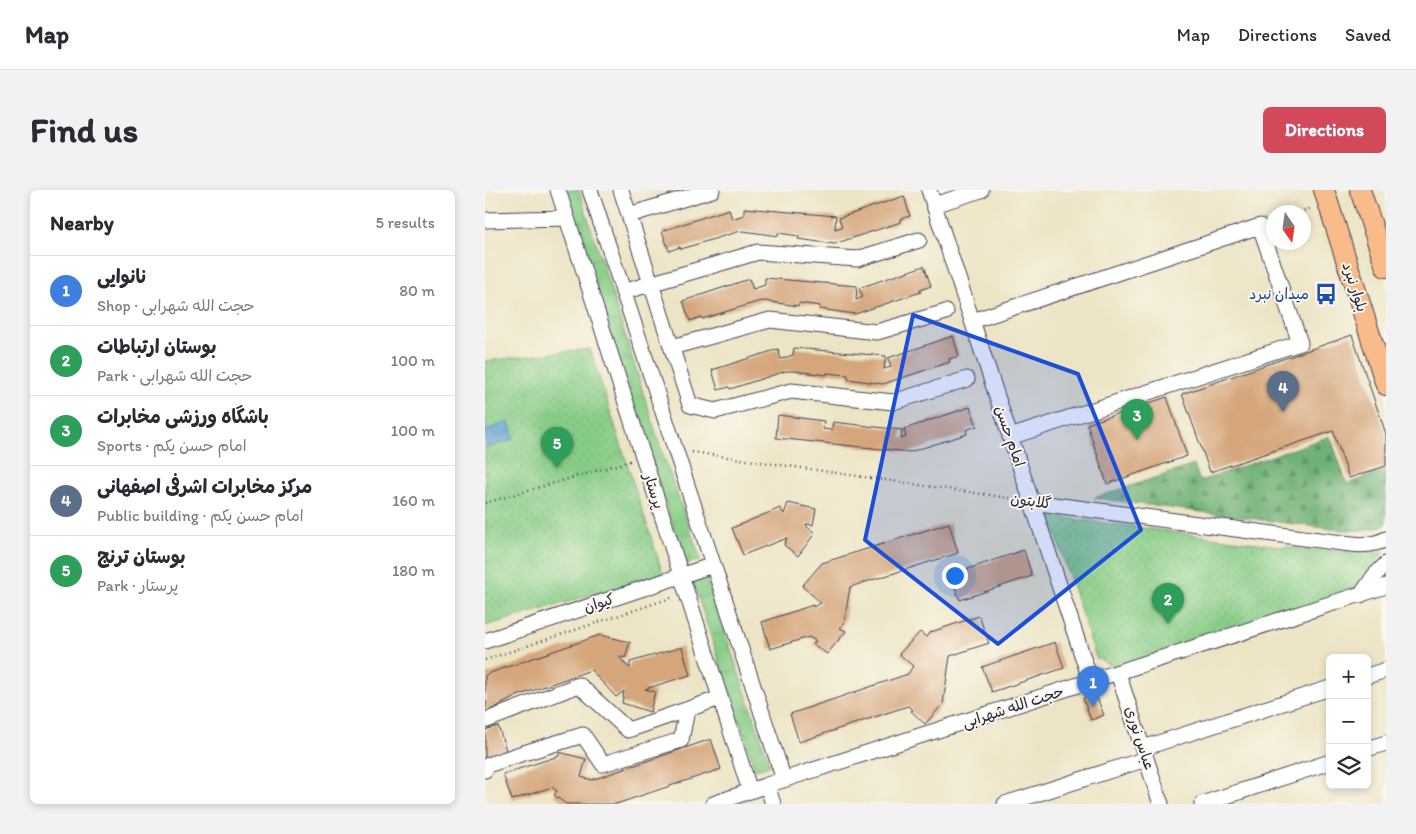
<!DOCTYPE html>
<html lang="en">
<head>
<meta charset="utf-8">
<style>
  body { margin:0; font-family:Itim,"Playpen Sans Arabic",sans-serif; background:#f2f2f3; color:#2b2b33 }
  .controls { position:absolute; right:15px; bottom:15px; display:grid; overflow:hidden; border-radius:8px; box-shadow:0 2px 8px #0003 }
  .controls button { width:45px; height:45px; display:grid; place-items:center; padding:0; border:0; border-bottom:1px solid #e1e1e2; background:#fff; color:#2b2b33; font:25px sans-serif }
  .compass { position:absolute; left:781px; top:15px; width:45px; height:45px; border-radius:50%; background:#fff; box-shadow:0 2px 8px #0003; rotate:167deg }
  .you { position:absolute; left:469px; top:385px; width:18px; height:18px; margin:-12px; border:4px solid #fff; border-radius:50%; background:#1a73e8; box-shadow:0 0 0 8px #1a73e833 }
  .badge { display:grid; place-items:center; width:32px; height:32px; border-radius:50%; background:#d1495b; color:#fff; font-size:16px; font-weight:700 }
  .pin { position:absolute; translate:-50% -41px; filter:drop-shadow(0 1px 2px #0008) }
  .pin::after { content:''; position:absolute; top:26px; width:18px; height:15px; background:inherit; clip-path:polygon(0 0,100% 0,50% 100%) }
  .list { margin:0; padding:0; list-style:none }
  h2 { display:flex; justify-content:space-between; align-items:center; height:65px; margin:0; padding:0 20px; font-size:21px }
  h2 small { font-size:16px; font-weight:400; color:#7c7c81 }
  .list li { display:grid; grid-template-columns:32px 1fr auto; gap:15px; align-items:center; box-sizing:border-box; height:70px; padding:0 20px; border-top:1px solid #e1e1e2 }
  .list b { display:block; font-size:19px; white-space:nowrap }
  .list p { margin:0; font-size:16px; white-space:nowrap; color:#7c7c81 }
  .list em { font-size:16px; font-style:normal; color:#7c7c81 }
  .icon { flex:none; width:28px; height:28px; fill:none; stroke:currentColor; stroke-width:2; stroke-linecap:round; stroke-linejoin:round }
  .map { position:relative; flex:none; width:901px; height:614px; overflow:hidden; border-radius:8px }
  header { display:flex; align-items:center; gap:30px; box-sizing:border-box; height:70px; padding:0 25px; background:#fff; border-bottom:1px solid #e1e1e2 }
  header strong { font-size:24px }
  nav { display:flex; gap:28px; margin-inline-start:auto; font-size:18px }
  .intro { display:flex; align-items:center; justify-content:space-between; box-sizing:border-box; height:120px; padding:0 30px }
  h1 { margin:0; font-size:35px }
  .button { padding:12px 22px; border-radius:8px; background:#d1495b; color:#fff; font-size:18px; font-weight:700 }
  main { display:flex; gap:30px; padding:0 30px }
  aside { flex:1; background:#fff; border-radius:8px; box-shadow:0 2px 8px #0003 }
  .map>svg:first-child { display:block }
  .grass { fill:url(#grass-tufts); stroke:#557861 }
  .forest { fill:url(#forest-firs); stroke:#486958 }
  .park { fill:url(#park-dots); stroke:#557861 }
  .water { fill:url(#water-waves); stroke:#406488 }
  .building { fill:#d5a67b }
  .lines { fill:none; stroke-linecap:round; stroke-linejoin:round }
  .minor-casing { stroke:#403f50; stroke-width:17 }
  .major-casing { stroke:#403f50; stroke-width:22 }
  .path { stroke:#403f50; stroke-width:2.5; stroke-dasharray:1 4; stroke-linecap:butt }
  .minor { stroke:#fff; stroke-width:15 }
  .major { stroke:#fabb8b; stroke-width:20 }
  .marked { fill:#1d4ed8; fill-opacity:0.2; stroke:#1d4ed8; stroke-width:4; stroke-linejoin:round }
  .labels { text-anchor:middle; stroke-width:4; stroke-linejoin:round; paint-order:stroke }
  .street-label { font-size:15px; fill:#22223b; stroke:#fbf7ec }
  .transit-label { font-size:15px; fill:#164399; stroke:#fbf7ec; text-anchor:end }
</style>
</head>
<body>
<header>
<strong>Map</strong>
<nav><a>Map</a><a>Directions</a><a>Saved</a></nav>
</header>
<div class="intro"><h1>Find us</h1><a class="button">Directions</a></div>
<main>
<aside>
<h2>Nearby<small>5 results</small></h2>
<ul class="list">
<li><span class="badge" style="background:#3f7fe0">1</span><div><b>نانوایی</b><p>Shop · حجت الله شهرابی</p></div><em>80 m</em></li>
<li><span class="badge" style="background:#2e9e5b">2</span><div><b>بوستان ارتباطات</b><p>Park · حجت الله شهرابی</p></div><em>100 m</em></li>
<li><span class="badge" style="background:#2e9e5b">3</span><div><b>باشگاه ورزشی مخابرات</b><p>Sports · امام حسن یکم</p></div><em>100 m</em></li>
<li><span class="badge" style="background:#5c6f8a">4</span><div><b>مرکز مخابرات اشرفی اصفهانی</b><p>Public building · امام حسن یکم</p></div><em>160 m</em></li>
<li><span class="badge" style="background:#2e9e5b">5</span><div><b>بوستان ترنج</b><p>Park · پرستار</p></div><em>180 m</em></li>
</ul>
</aside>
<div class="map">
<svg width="901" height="614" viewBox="0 0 901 614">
  <defs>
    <pattern id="grass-tufts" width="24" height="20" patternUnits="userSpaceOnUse" patternTransform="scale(1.25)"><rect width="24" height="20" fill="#88cd87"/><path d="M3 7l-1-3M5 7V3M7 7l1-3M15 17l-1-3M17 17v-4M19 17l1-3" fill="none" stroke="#75b075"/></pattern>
    <pattern id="forest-firs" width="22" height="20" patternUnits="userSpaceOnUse" patternTransform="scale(1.25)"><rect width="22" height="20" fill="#6eb074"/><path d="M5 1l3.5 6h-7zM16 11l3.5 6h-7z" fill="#5a8f60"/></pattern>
    <pattern id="park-dots" width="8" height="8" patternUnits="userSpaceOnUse" patternTransform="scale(1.25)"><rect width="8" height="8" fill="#88cd87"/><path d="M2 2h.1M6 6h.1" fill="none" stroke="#75b075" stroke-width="1.8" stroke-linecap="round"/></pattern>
    <pattern id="water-waves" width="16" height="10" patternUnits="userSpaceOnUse" patternTransform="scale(1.25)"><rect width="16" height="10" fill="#5ea5d4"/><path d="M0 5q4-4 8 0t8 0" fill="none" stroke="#4d86ad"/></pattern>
  </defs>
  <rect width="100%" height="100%" fill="#fbf7ec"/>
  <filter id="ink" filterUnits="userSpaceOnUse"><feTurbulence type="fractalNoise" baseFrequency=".02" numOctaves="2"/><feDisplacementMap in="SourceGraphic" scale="10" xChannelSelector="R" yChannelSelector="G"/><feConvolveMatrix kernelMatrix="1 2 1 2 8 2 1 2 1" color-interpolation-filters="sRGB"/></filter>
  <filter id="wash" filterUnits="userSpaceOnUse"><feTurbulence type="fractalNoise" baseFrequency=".0096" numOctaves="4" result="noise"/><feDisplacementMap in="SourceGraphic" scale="20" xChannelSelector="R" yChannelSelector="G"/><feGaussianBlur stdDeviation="1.12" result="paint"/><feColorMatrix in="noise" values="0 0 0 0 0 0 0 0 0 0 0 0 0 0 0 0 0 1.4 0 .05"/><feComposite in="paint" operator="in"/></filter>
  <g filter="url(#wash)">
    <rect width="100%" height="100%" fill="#ece4c4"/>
    <path class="grass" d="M 79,0 L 94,0 L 178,265 L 216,370 L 200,374 Z
      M 221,387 L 285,575 L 270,579 L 208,392 Z"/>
    <path class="forest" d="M 845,246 L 862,294 L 901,280 L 901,334 C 884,343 866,340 847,339 L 609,308 L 709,275 L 715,291 Z"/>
    <path class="park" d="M 105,159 L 178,384 L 0,436 L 0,171 Z
      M 565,326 L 825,360 L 899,362 L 877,387 L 872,400 L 631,477 L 611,468 Z"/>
    <path class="water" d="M 24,232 L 29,249 L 0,259 L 0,240 Z"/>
    <g id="blocks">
      <path class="building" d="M 419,6 L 425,26 L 415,29 L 416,32 L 349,54 L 313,49 L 314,46 L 293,43 L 293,46 L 258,41 L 252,42 L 196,59 L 195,57 L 184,61 L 177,41 L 244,19 L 247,29 L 259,25 L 259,18 L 351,26 L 350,39 L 357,37 L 354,28 Z
        M 439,76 L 446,96 L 435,100 L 436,102 L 370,124 L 334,119 L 335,116 L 314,113 L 313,116 L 279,111 L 272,112 L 217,129 L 216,127 L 205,131 L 198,111 L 264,89 L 268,99 L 280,95 L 280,88 L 372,96 L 371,110 L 378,107 L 374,98 Z
        M 867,145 L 901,244 L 901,276 L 864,288 L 848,241 L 725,282 L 697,204 Z
        M 468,146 L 474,166 L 464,169 L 465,172 L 398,194 L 363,189 L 363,185 L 342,183 L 342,185 L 308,181 L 301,181 L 245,199 L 244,197 L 233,200 L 227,180 L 293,159 L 296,169 L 308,165 L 309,158 L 401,166 L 399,179 L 406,177 L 403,168 Z
        M 682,207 L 702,266 L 622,294 L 602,234 Z
        M 485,217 L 492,236 L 481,240 L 482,244 L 425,262 L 291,248 L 293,225 L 339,231 L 338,239 L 347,240 L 348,232 L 417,240 L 416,249 L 421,247 L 419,239 Z
        M 303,313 L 331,319 L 328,335 L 321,334 L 322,337 L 330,343 L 313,366 L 299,355 L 302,348 L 258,365 L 247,338 L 295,318 L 299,324 Z
        M 464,333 L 473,363 L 365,397 L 359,433 L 355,438 L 361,441 L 342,464 L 328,454 L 331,451 L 324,447 L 285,459 L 277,432 L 328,415 L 328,417 L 336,413 L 317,396 L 337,373 Z
        M 539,360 L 547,386 L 475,410 L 465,385 Z
        M 494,426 L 504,453 L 465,466 L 458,514 L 440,534 L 426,521 L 428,520 L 423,516 L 314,552 L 305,524 L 423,484 L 428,476 L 414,464 L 435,442 L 441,447 L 446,442 Z
        M 115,445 L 145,452 L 140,468 L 134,466 L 140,474 L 145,478 L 145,472 L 197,457 L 205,485 L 160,499 L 170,502 L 165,522 L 137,513 L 139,501 L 131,507 L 106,480 L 32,506 L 0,523 L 2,512 L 0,513 L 0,486 L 2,484 Z
        M 570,452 L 579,478 L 507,502 L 497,477 Z
        M 610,503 L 619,525 L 606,530 L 598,508 Z
        M 13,536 L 22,563 L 0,570 L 0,540 Z
        M 226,549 L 236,579 L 131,614 L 81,614 L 69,605 L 72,601 L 67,597 L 27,610 L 18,584 L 74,566 L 74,562 L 101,569 L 96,587 L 107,590 Z"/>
    </g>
  </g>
  <g filter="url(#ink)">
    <use href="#blocks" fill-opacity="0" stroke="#403f50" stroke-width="1"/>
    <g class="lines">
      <g class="minor-casing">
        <path id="minor" d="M 73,0 L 265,601
          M 105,0 L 299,590
          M 136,0 L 205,215 L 230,221 L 306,201 L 408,212 L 482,189
          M 444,0 L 606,492
          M 449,15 L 496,0
          M 144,25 L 227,0
          M 0,30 L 82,28
          M 138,102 L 273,62 L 372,69 L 434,50
          M 487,131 L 775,36 L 815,153 L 525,247
          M 187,157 L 285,130 L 392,142 L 461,122
          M 547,312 L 849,352 C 866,354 885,358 901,349
          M 876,405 L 889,386 L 901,374
          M 0,451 L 228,375
          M 633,483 L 676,614
          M 882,486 L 901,480
          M 0,529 L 2,530 L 94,495 L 143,540 L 235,508
          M 658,558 L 845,498
          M 882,559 L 901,553
          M 0,580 L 3,575 L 29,566 L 98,545 L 118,574 L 196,550 L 202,520
          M 282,595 L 288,614
          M 228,614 L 282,595 L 901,396
          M 520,614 L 661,569
          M 717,614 L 845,572"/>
      </g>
      <g class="major-casing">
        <path id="major" d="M 839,0 L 901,195
          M 875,0 L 901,77"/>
      </g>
      <path class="path" d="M 814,22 L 827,18
        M 207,262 L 531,309
        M 0,313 L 145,271
        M 0,470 L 189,407"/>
      <use href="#minor" class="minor"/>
      <use href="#major" class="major"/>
    </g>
  </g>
  <path class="marked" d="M 428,125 L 593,184 L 656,340 L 513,454 L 380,350 Z"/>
  <defs>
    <g id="bus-bare" transform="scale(1.725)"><path d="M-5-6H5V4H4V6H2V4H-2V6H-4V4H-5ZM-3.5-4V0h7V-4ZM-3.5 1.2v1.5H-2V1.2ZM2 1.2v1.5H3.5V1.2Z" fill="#1a4fb4" stroke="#fbf7ec" stroke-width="2.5" paint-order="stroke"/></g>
  </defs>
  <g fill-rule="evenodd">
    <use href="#bus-bare" x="841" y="104"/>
  </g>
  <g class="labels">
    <g class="street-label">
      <text transform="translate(870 97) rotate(72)" y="5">بلوار نبرد</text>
      <text transform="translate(525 246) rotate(71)" y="5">امام حسن</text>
      <text transform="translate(169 301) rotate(72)" y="5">پرستار</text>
      <text transform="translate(546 311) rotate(8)" y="5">گلابتون</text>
      <text transform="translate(114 413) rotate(-18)" y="5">کیوان</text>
      <text transform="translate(528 517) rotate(-18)" y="5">حجت الله شهرابی</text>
      <text transform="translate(655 548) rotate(72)" y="5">عباس نوری</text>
    </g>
    <g class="transit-label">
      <text x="824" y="109">میدان نبرد</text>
    </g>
  </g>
</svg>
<div class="controls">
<button>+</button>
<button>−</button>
<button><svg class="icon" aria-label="layers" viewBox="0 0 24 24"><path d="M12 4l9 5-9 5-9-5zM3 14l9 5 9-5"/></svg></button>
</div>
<svg class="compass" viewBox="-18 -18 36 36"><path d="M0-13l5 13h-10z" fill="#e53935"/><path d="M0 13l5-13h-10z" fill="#7c7c81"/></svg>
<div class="you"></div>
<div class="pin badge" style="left:608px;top:517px;background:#3f7fe0">1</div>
<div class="pin badge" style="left:683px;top:434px;background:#2e9e5b">2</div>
<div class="pin badge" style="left:652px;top:250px;background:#2e9e5b">3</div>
<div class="pin badge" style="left:798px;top:222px;background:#5c6f8a">4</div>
<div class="pin badge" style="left:72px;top:278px;background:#2e9e5b">5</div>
</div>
</main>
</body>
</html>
